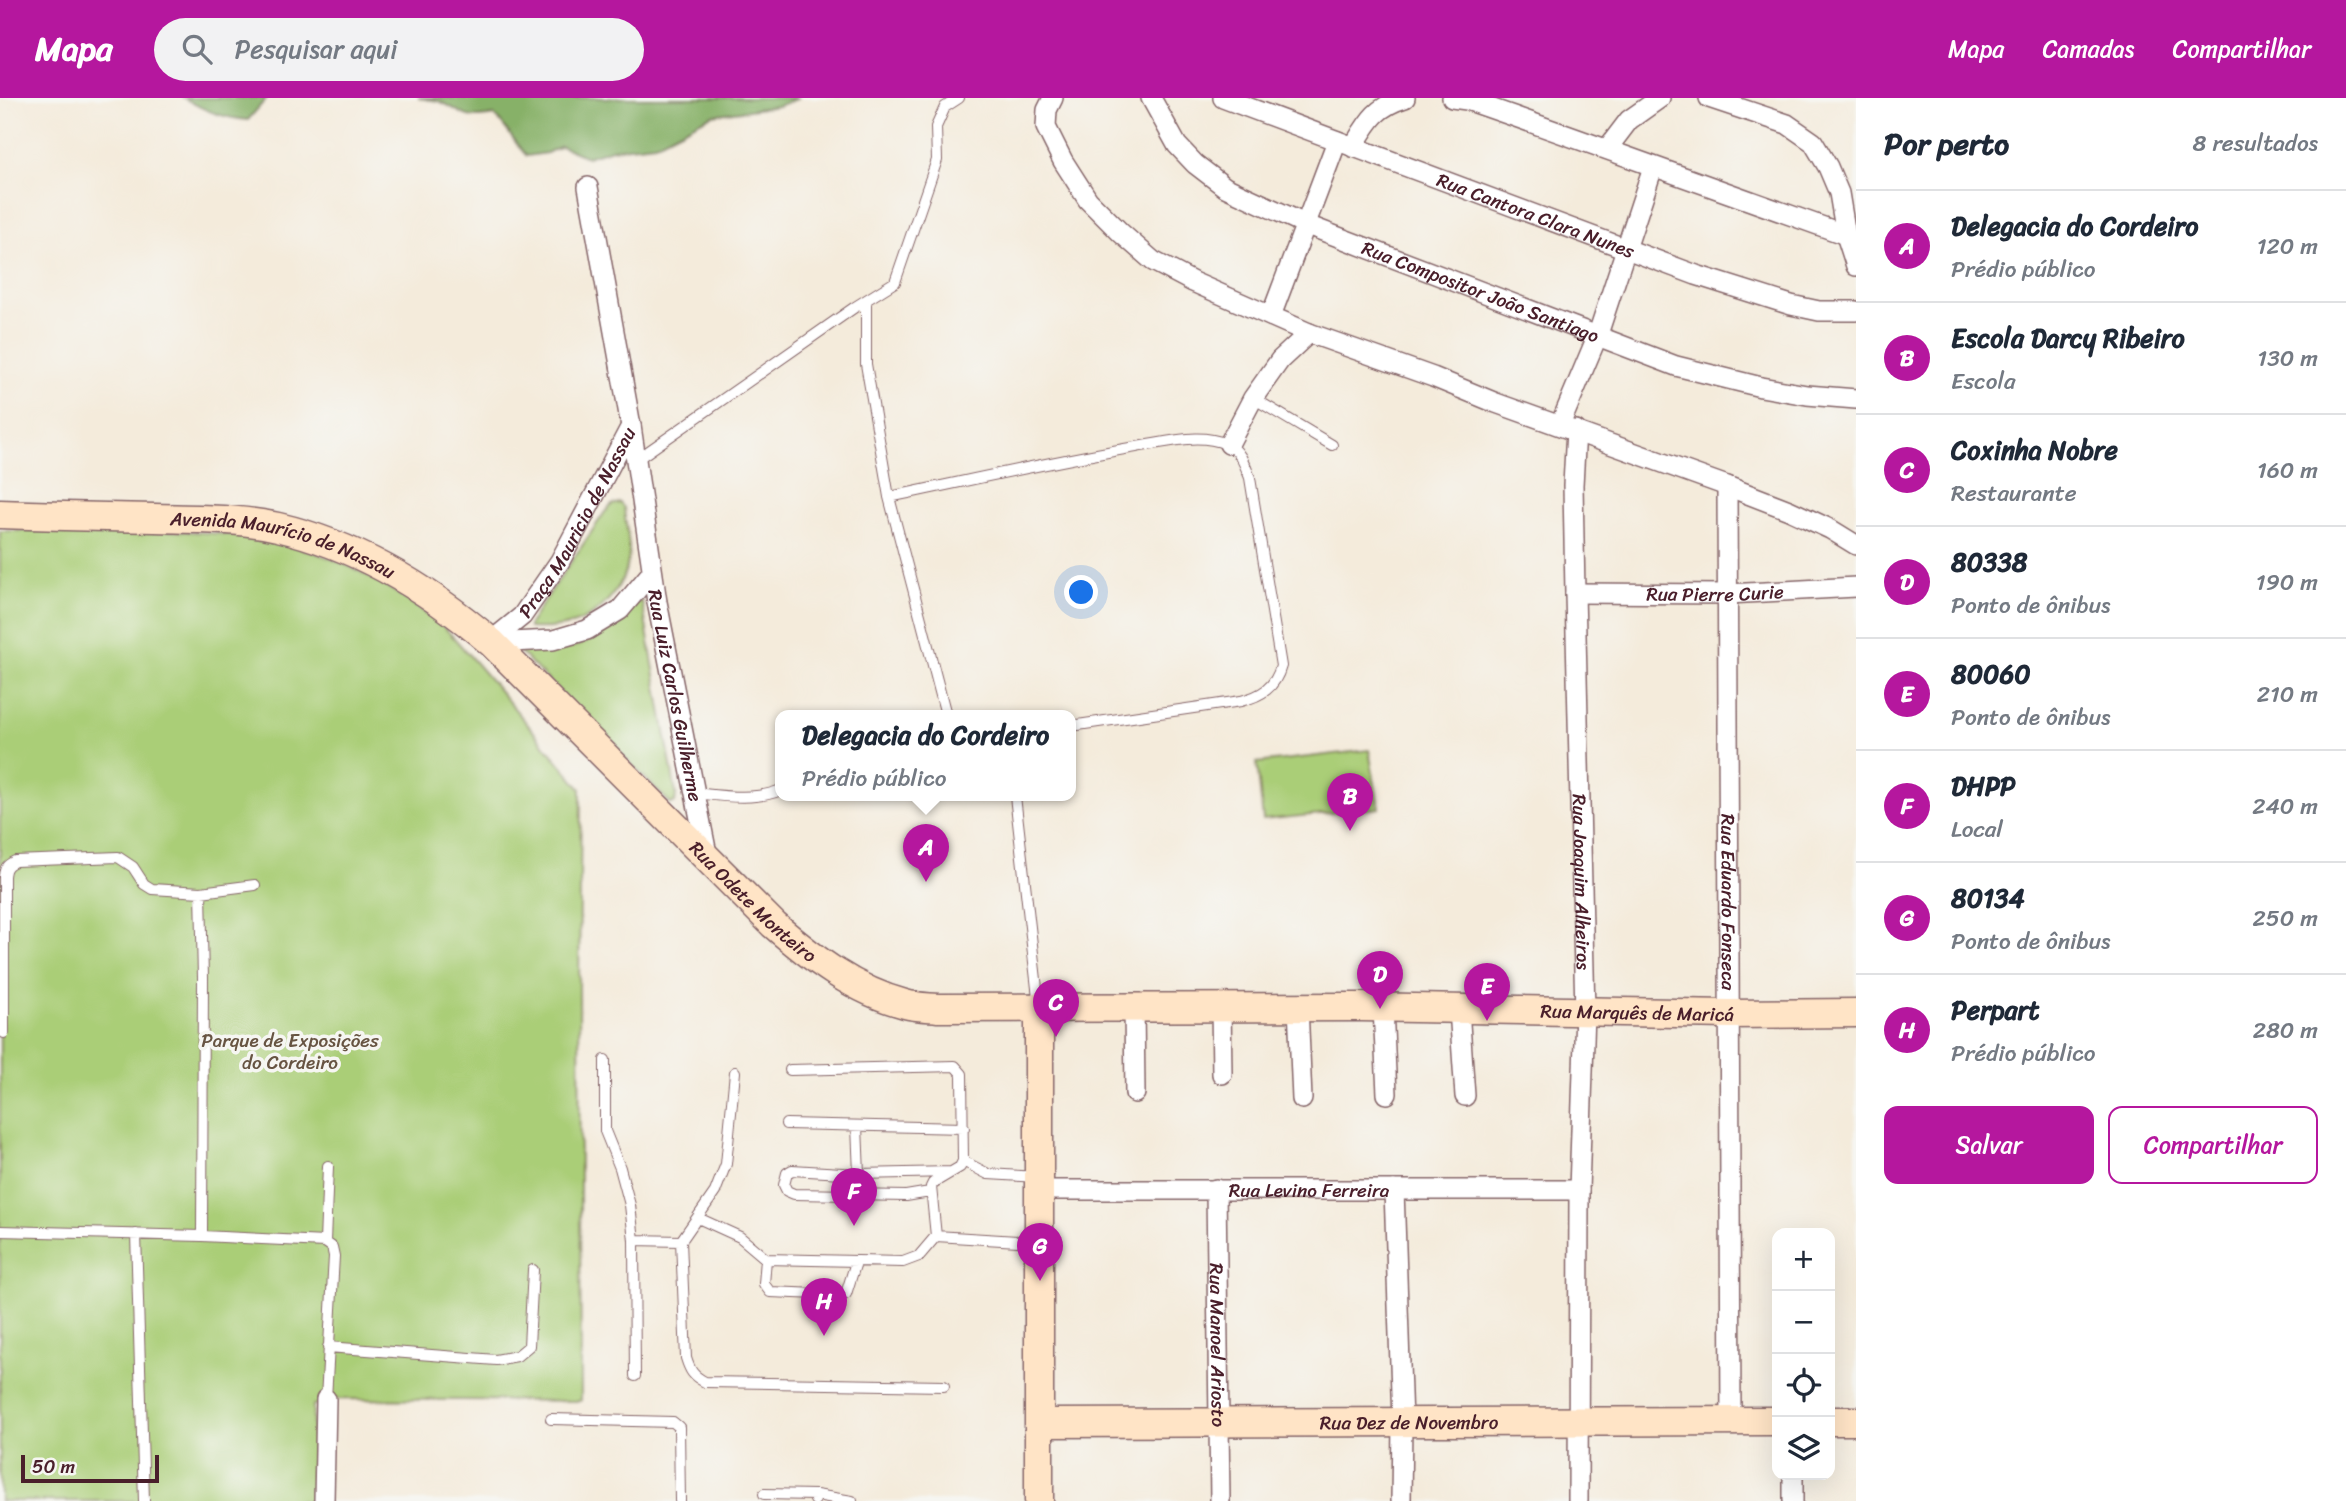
<!DOCTYPE html>
<html lang="pt">
<head>
<meta charset="utf-8">
<style>
  body { margin:0; font-family:Sriracha,sans-serif; background:#f2f2f3; color:#1f2937 }
  .controls { position:absolute; right:21px; bottom:21px; display:grid; overflow:hidden; border-radius:14px; box-shadow:0 7px 28px #0002 }
  .controls button { width:63px; height:63px; display:grid; place-items:center; padding:0; border:0; border-bottom:2px solid #e0e1e3; background:#fff; color:#1f2937; font:35px sans-serif }
  .scale { position:absolute; left:21px; bottom:18px; width:138px; box-sizing:border-box; padding-left:7px; border:4px solid #4a1f2b; border-top:0; font-size:19px; line-height:24px; white-space:nowrap; color:#4a1f2b; -webkit-text-stroke:5px #f6f6f2; paint-order:stroke }
  .you { position:absolute; left:1082px; top:495px; width:24px; height:24px; margin:-18px; border:5px solid #fff; border-radius:50%; background:#1a73e8; box-shadow:0 0 0 10px #1a73e833 }
  .badge { display:grid; place-items:center; width:46px; height:46px; border-radius:50%; background:#b5179e; color:#fff; font-size:23px; font-weight:700 }
  .pin { position:absolute; translate:-50% -58px; filter:drop-shadow(0 2px 4px #0008) }
  .pin::after { content:''; position:absolute; top:37px; width:24px; height:21px; background:inherit; clip-path:polygon(0 0,100% 0,50% 100%) }
  .popup { position:absolute; left:775px; top:612px; width:301px; height:91px; box-sizing:border-box; display:grid; place-content:center; border-radius:14px; background:#fff; filter:drop-shadow(0 2px 5px #0005); font-size:23px; white-space:nowrap; color:#747a83 }
  .popup b { font-size:26px; color:#1f2937 }
  .popup::after { content:''; position:absolute; left:50%; top:100%; margin-left:-14px; border:14px solid transparent; border-top-color:#fff }
  .list { margin:0; padding:0; list-style:none }
  h2 { display:flex; justify-content:space-between; align-items:center; height:91px; margin:0; padding:0 28px; font-size:30px }
  h2 small { font-size:23px; font-weight:400; color:#747a83 }
  .list li { display:grid; grid-template-columns:46px 1fr auto; gap:21px; align-items:center; box-sizing:border-box; height:112px; padding:0 28px; border-top:2px solid #e0e1e3 }
  .list b { display:block; font-size:26px; white-space:nowrap }
  .list p { margin:0; font-size:23px; white-space:nowrap; color:#747a83 }
  .list em { font-size:23px; font-style:normal; color:#747a83 }
  .actions { display:flex; gap:14px; padding:21px 28px }
  .actions a { flex:1; padding:16px 0; border:2px solid #b5179e; border-radius:14px; text-align:center; font-size:24px; color:#b5179e }
  .actions .main { background:#b5179e; color:#fff }
  .icon { flex:none; width:38px; height:38px; fill:none; stroke:currentColor; stroke-width:2; stroke-linecap:round; stroke-linejoin:round }
  .map { position:relative; flex:none; width:1856px; height:1403px; overflow:hidden }
  header { display:flex; align-items:center; gap:42px; box-sizing:border-box; height:98px; padding:0 35px; background:#b5179e; color:#fff }
  header strong { font-size:33px }
  nav { display:flex; gap:38px; margin-inline-start:auto; font-size:24px }
  .search { width:490px; height:63px; background:#f2f2f3; display:flex; align-items:center; gap:18px; box-sizing:border-box; padding:0 24px; border-radius:38px; color:#747a83; font-size:26px }
  main { display:flex }
  aside { flex:1; background:#fff }
  .map>svg:first-child { display:block }
  .green { fill:#aace77; stroke:#7a7651; stroke-width:2 }
  .forest { fill:#87b168; stroke:#68684a; stroke-width:2 }
  .lines { fill:none; stroke-linecap:round; stroke-linejoin:round }
  .service-casing { stroke:#866669; stroke-width:12 }
  .minor-casing { stroke:#866669; stroke-width:22 }
  .secondary-casing { stroke:#866669; stroke-width:31 }
  .service { stroke:#fff; stroke-width:10 }
  .minor { stroke:#fff; stroke-width:19 }
  .secondary { stroke:#ffe4c6; stroke-width:28 }
  .labels { text-anchor:middle; stroke-width:7; stroke-linejoin:round; paint-order:stroke }
  .street-label { font-size:19px; fill:#4a1f2b; stroke:#f6f6f2 }
  .park-label { font-size:19px; fill:#675442; stroke:#f6f6f2 }
</style>
</head>
<body>
<header>
<strong>Mapa</strong>
<div class="search"><svg class="icon" aria-label="search" viewBox="0 0 24 24"><circle cx="10" cy="10" r="6"/><path d="M15 15l6 6"/></svg>Pesquisar aqui</div>
<nav><a>Mapa</a><a>Camadas</a><a>Compartilhar</a></nav>
</header>
<main>
<div class="map">
<svg width="1856" height="1403" viewBox="0 0 1856 1403">
  <rect width="100%" height="100%" fill="#f6f6f2"/>
  <filter id="ink" filterUnits="userSpaceOnUse"><feTurbulence type="fractalNoise" baseFrequency=".0143" numOctaves="2"/><feDisplacementMap in="SourceGraphic" scale="14" xChannelSelector="R" yChannelSelector="G"/><feConvolveMatrix kernelMatrix="1 2 1 2 8 2 1 2 1" color-interpolation-filters="sRGB"/></filter>
  <filter id="wash" filterUnits="userSpaceOnUse"><feTurbulence type="fractalNoise" baseFrequency=".00686" numOctaves="4" result="noise"/><feDisplacementMap in="SourceGraphic" scale="28" xChannelSelector="R" yChannelSelector="G"/><feGaussianBlur stdDeviation="1.57" result="paint"/><feColorMatrix in="noise" values="0 0 0 0 0 0 0 0 0 0 0 0 0 0 0 0 0 1.4 0 .05"/><feComposite in="paint" operator="in"/></filter>
  <g filter="url(#wash)">
    <rect width="100%" height="100%" fill="#f4ebdb"/>
    <path class="green" d="M 620,405 L 624,410 C 625,424 629,439 629,453 C 628,485 602,517 572,526 C 559,530 544,531 529,530 L 529,526 L 605,414 L 612,407 Z
      M 145,432 C 245,435 319,441 404,500 C 421,512 441,524 454,540 C 498,589 539,641 581,691 L 579,890 L 581,1303 L 326,1301 L 318,1306 L 313,1307 L 312,1403 L 0,1403 L 0,433 Z
      M 639,502 L 642,504 L 676,696 L 675,704 L 671,706 L 518,552 C 578,557 598,543 639,502 Z
      M 1369,652 L 1379,710 L 1263,722 L 1257,665 Z"/>
    <path class="forest" d="M 184,0 L 267,0 L 248,22 C 223,20 205,13 184,0 Z
      M 418,0 L 799,0 L 778,8 L 712,17 L 655,46 L 612,51 L 587,59 L 561,48 L 547,55 L 527,58 C 514,45 507,29 494,17 C 462,23 466,15 441,4 C 434,2 425,1 418,0 Z"/>
  </g>
  <g filter="url(#ink)">
    <g class="lines">
      <g class="service-casing">
        <path id="service" d="M 866,203 L 866,266 L 889,399
          M 1253,300 L 1332,347
          M 636,362 L 855,209 L 895,184 L 937,62 L 936,29 L 945,9 L 959,0
          M 949,618 L 945,613 L 889,399 C 971,382 1053,363 1136,349 C 1165,345 1198,334 1226,346 C 1240,351 1245,367 1250,380 L 1281,568 C 1275,590 1261,598 1241,603 L 1071,628
          M 695,695 C 723,698 754,703 781,692
          M 1015,698 L 1039,908
          M 201,794 L 203,880 L 202,1138
          M 4,935 L 4,778 C 5,769 7,767 15,763 L 118,759 L 133,769 L 144,786 L 152,791 L 201,794 L 255,787
          M 605,962 L 605,1033 L 620,1070 L 630,1107 L 634,1142 L 635,1278
          M 790,972 L 955,968 L 962,976 L 963,1063 L 960,1069 L 933,1085 L 931,1089 L 936,1138 L 1036,1144
          M 735,974 L 726,1066 L 715,1094 L 681,1143 L 686,1260 C 690,1273 693,1278 705,1284 L 944,1288
          M 786,1026 L 964,1030
          M 857,1028 L 859,1076
          M 963,1063 L 988,1076 L 1038,1079
          M 930,1094 L 906,1098 L 794,1096 L 787,1093 L 784,1087 L 787,1075 L 792,1072 L 859,1076 L 951,1074
          M 698,1120 L 740,1139 L 766,1161 L 903,1164 L 919,1158 L 936,1138
          M 0,1133 L 202,1138 L 325,1144 L 332,1149 L 334,1158 L 326,1301
          M 136,1136 L 144,1403
          M 634,1142 L 681,1143
          M 325,1144 L 328,1068
          M 766,1161 L 764,1186 L 770,1194 L 842,1197 L 846,1196 L 856,1164
          M 328,1249 L 496,1262 L 517,1258 L 529,1248 L 533,1172
          M 551,1321 L 673,1324 L 679,1329 L 680,1403
          M 764,1396 L 816,1397
          M 815,1402 L 816,1397 L 852,1403"/>
      </g>
      <g class="minor-casing">
        <g id="minor">
          <path d="M 1053,0 L 1047,12 L 1046,29 L 1063,63 L 1088,102 L 1121,135 L 1153,163 L 1193,184 L 1309,235 L 1433,279 L 1496,305 L 1727,388 L 1789,412 L 1830,431 L 1856,447"/>
          <path id="s1" d="M 1151,0 L 1177,47 L 1195,66 L 1225,89 L 1307,127 L 1676,268 L 1761,289 L 1807,297 L 1856,301"/>
          <path id="s2" d="M 1223,0 L 1696,177 L 1791,207 L 1819,213 L 1856,213"/>
          <path d="M 1452,0 L 1467,2 L 1513,18 L 1846,137"/>
          <path d="M 1709,0 L 1787,26 L 1813,44 L 1828,69 L 1839,95 L 1846,137 L 1856,168"/>
          <path d="M 1353,49 C 1368,24 1375,9 1405,0"/>
          <path d="M 1607,51 L 1629,22 L 1660,0"/>
          <path id="s3" d="M 588,89 L 631,328 L 657,504 L 708,761"/>
          <path d="M 1271,218 L 1337,43"/>
          <path d="M 1560,327 L 1597,239 L 1653,69"/>
          <path id="s4" d="M 1576,332 L 1573,387 L 1575,495 L 1585,914 L 1579,1092 L 1578,1403"/>
          <path d="M 1229,346 L 1253,300 L 1280,262 L 1309,235"/>
          <path id="s5" d="M 1727,388 L 1731,1323"/>
          <path id="s6" d="M 1575,495 L 1728,496 L 1856,489"/>
          <path id="s7" d="M 490,544 L 522,518 L 560,463 L 631,328"/>
          <path d="M 492,545 L 553,542 L 587,532 L 620,512 L 652,474"/>
          <path d="M 1134,908 L 1135,995"/>
          <path d="M 1221,908 L 1222,976"/>
          <path d="M 1298,908 L 1302,1001"/>
          <path d="M 1383,909 L 1387,996"/>
          <path d="M 1459,911 L 1465,998"/>
          <path id="s8" d="M 1216,1091 L 1220,1403"/>
          <path id="s9" d="M 1038,1092 L 1579,1092"/>
          <path d="M 1394,1092 L 1402,1324 L 1401,1403"/>
          <path d="M 1793,1377 L 1793,1403"/>
          <path d="M 324,1403 L 326,1301"/>
        </g>
      </g>
      <g class="secondary-casing">
        <g id="secondary">
          <path id="s10" d="M 0,416 C 52,418 103,419 155,420 C 196,421 238,420 278,429 C 359,448 429,491 492,545 L 774,827 C 812,860 855,893 905,906 C 916,909 927,909 938,910 L 1362,909 L 1729,916 L 1856,915"/>
          <path d="M 1039,908 L 1039,1403"/>
          <path d="M 1830,1323 L 1856,1323"/>
          <path id="s11" d="M 1041,1325 L 1777,1323"/>
        </g>
      </g>
      <use href="#service" class="service"/>
      <use href="#minor" class="minor"/>
      <use href="#secondary" class="secondary"/>
    </g>
  </g>
  <g class="labels">
    <g class="street-label">
      <text dy="7" stroke="none"><textPath href="#s2" startOffset="334">Rua Cantora Clara Nunes</textPath></text>
      <text dy="7" stroke="none"><textPath href="#s1" startOffset="394">Rua Compositor João Santiago</textPath></text>
      <text dy="7" stroke="none"><textPath href="#s7" startOffset="150">Praça Mauricio de Nassau</textPath></text>
      <text dy="7" stroke="none"><textPath href="#s10" startOffset="287">Avenida Maurício de Nassau</textPath></text>
      <text dy="7" stroke="none"><textPath href="#s6" startOffset="140">Rua Pierre Curie</textPath></text>
      <text dy="7" stroke="none"><textPath href="#s3" startOffset="516">Rua Luiz Carlos Guilherme</textPath></text>
      <text dy="7" stroke="none"><textPath href="#s4" startOffset="452">Rua Joaquim Alheiros</textPath></text>
      <text dy="7" stroke="none"><textPath href="#s10" startOffset="892">Rua Odete Monteiro</textPath></text>
      <text dy="7" stroke="none"><textPath href="#s5" startOffset="416">Rua Eduardo Fonseca</textPath></text>
      <text dy="7" stroke="none"><textPath href="#s10" startOffset="1810">Rua Marquês de Maricá</textPath></text>
      <text dy="7" stroke="none"><textPath href="#s9" startOffset="271">Rua Levino Ferreira</textPath></text>
      <text dy="7" stroke="none"><textPath href="#s8" startOffset="156">Rua Manoel Ariosto</textPath></text>
      <text dy="7" stroke="none"><textPath href="#s11" startOffset="368">Rua Dez de Novembro</textPath></text>
    </g>
    <g class="park-label">
      <text x="290" y="949">Parque de Exposições<tspan x="290" dy="22">do Cordeiro</tspan></text>
    </g>
  </g>
</svg>
<div class="controls">
<button>+</button>
<button>−</button>
<button><svg class="icon" aria-label="locate" viewBox="0 0 24 24"><circle cx="12" cy="12" r="6"/><path d="M12 2v4M12 18v4M2 12h4M18 12h4"/></svg></button>
<button><svg class="icon" aria-label="layers" viewBox="0 0 24 24"><path d="M12 4l9 5-9 5-9-5zM3 14l9 5 9-5"/></svg></button>
</div>
<div class="scale">50 m</div>
<div class="you"></div>
<div class="pin badge" style="left:926px;top:784px">A</div>
<div class="popup"><b>Delegacia do Cordeiro</b>Prédio público</div>
<div class="pin badge" style="left:1350px;top:733px">B</div>
<div class="pin badge" style="left:1056px;top:939px">C</div>
<div class="pin badge" style="left:1380px;top:911px">D</div>
<div class="pin badge" style="left:1487px;top:923px">E</div>
<div class="pin badge" style="left:854px;top:1128px">F</div>
<div class="pin badge" style="left:1040px;top:1183px">G</div>
<div class="pin badge" style="left:824px;top:1238px">H</div>
</div>
<aside>
<h2>Por perto<small>8 resultados</small></h2>
<ul class="list">
<li><span class="badge">A</span><div><b>Delegacia do Cordeiro</b><p>Prédio público</p></div><em>120 m</em></li>
<li><span class="badge">B</span><div><b>Escola Darcy Ribeiro</b><p>Escola</p></div><em>130 m</em></li>
<li><span class="badge">C</span><div><b>Coxinha Nobre</b><p>Restaurante</p></div><em>160 m</em></li>
<li><span class="badge">D</span><div><b>80338</b><p>Ponto de ônibus</p></div><em>190 m</em></li>
<li><span class="badge">E</span><div><b>80060</b><p>Ponto de ônibus</p></div><em>210 m</em></li>
<li><span class="badge">F</span><div><b>DHPP</b><p>Local</p></div><em>240 m</em></li>
<li><span class="badge">G</span><div><b>80134</b><p>Ponto de ônibus</p></div><em>250 m</em></li>
<li><span class="badge">H</span><div><b>Perpart</b><p>Prédio público</p></div><em>280 m</em></li>
</ul>
<div class="actions"><a class="main">Salvar</a><a>Compartilhar</a></div>
</aside>
</main>
</body>
</html>
